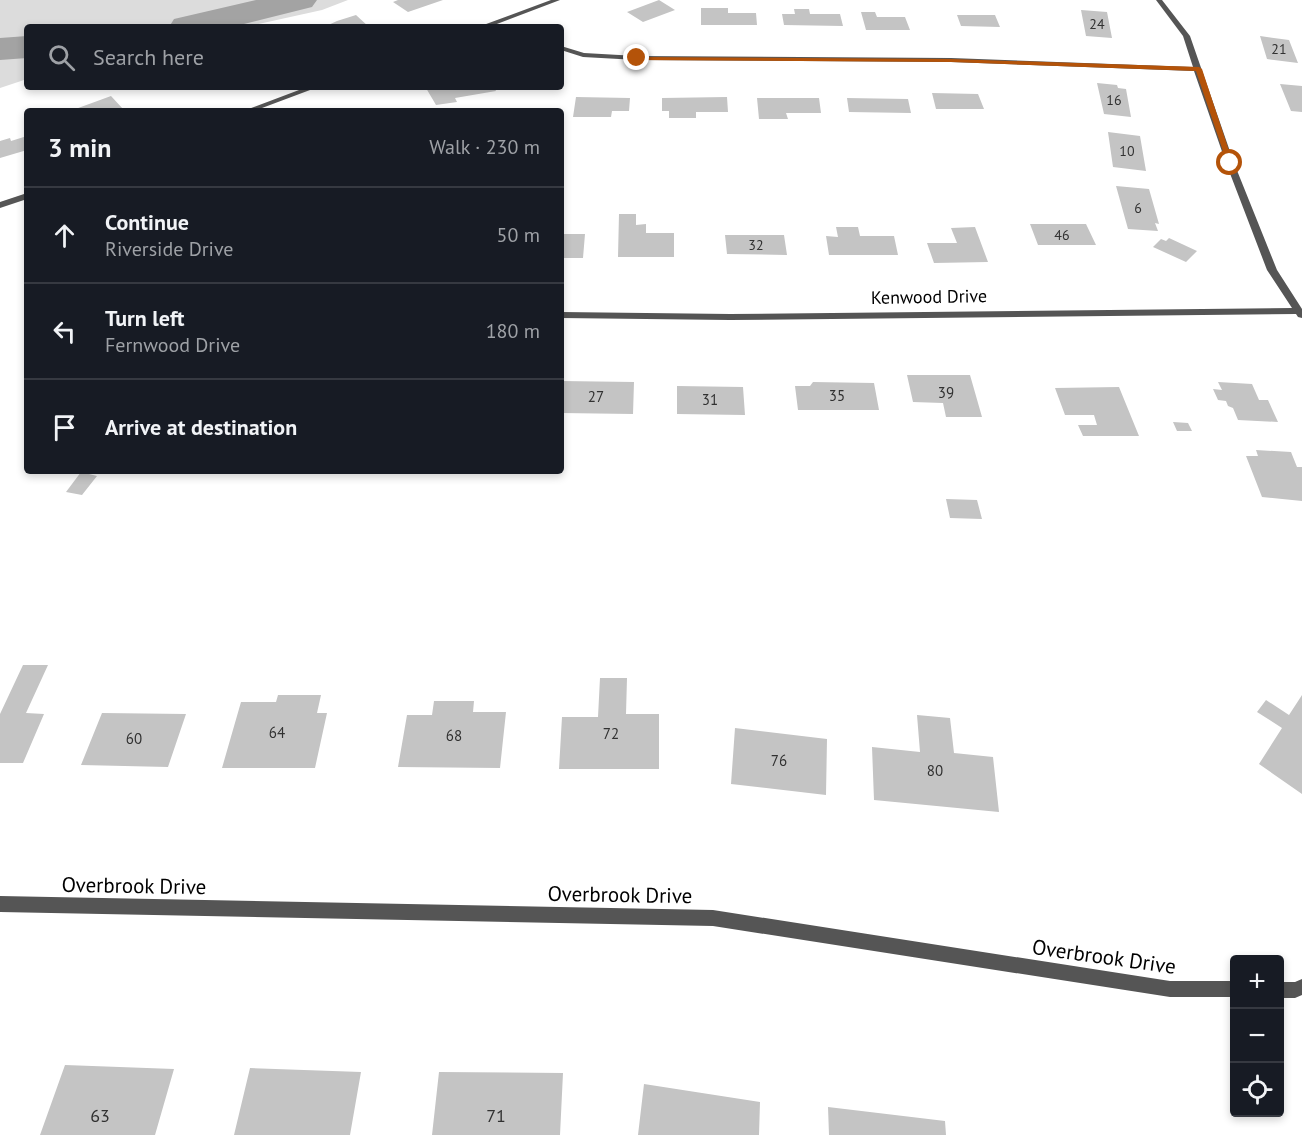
<!DOCTYPE html>
<html lang="en">
<head>
<meta charset="utf-8">
<style>
  body { margin:0; font-family:"PT Sans",sans-serif; background:#242831; color:#f1f3f6 }
  .controls { position:absolute; right:18px; bottom:18px; display:grid; overflow:hidden; border-radius:6px; box-shadow:0 3px 9px #0003 }
  .controls button { width:54px; height:54px; display:grid; place-items:center; padding:0; border:0; border-bottom:2px solid #363941; background:#171b24; color:#f1f3f6; font:30px sans-serif }
  .stop { position:absolute; width:18px; height:18px; margin:-14px; border:4px solid #b45309; border-radius:50%; background:#fff }
  .stop.end { background:#b45309; border-color:#fff; box-shadow:0 2px 6px #0008 }
  .list { margin:0; padding:0; list-style:none }
  h2 { display:flex; justify-content:space-between; align-items:center; height:78px; margin:0; padding:0 24px; font-size:26px }
  h2 small { font-size:20px; font-weight:400; color:#9ea1a6 }
  .list li { display:grid; grid-template-columns:39px 1fr auto; gap:18px; align-items:center; box-sizing:border-box; height:96px; padding:0 24px; border-top:2px solid #363941 }
  .list b { display:block; font-size:22px; white-space:nowrap }
  .list p { margin:0; font-size:20px; white-space:nowrap; color:#9ea1a6 }
  .list em { font-size:20px; font-style:normal; color:#9ea1a6 }
  .icon { flex:none; width:33px; height:33px; fill:none; stroke:currentColor; stroke-width:2; stroke-linecap:round; stroke-linejoin:round }
  .map { position:relative; flex:none; width:1302px; height:1135px; overflow:hidden }
  .search { position:absolute; background:#171b24; box-shadow:0 3px 9px #0003; left:24px; top:24px; width:540px; height:66px; display:flex; align-items:center; gap:15px; box-sizing:border-box; padding:0 21px; border-radius:6px; color:#9ea1a6; font-size:22px }
  .panel { position:absolute; background:#171b24; box-shadow:0 3px 9px #0003; left:24px; top:108px; width:540px; height:366px; border-radius:6px }
  .map>svg:first-child { display:block }
  .green { fill:#dcdcdc }
  .lines { fill:none; stroke-linecap:round; stroke-linejoin:round }
  .river { fill:#a3a3a3; fill-rule:evenodd }
  .building { fill:#c4c4c4 }
  .minor { fill:#555; fill-rule:evenodd }
  .route { fill:#b45309 }
  .labels { text-anchor:middle; stroke-width:4.5; stroke-linejoin:round; paint-order:stroke }
  .far-number-label { font-size:14px; fill:#313131 }
  .number-label { font-size:15px; fill:#313131 }
  .street-label { font-size:18px; fill:#000; stroke:#fff }
  .near-number-label { font-size:18px; fill:#313131 }
  .near-street-label { font-size:21px; fill:#000; stroke:#fff }
</style>
</head>
<body>
<div class="map">
<svg width="1302" height="1135" viewBox="0 0 1302 1135">
  <rect width="100%" height="100%" fill="#fff"/>
  <path class="green" d="M 0,0 L 348,0 L 322,10 L 245,27 L 27,27 L 27,79 L 0,88 Z"/>
  <g class="lines">
    <path class="river" d="M 256,0 L 317,0 L 312,7 L 232,27 L 169,27 L 174,19 Z
      M 27,36 L 27,58 L 0,60 L 0,38 Z"/>
  </g>
  <path class="building" d="M 398,0 L 443,0 L 408,12 L 393,2 Z
    M 659,0 L 675,10 L 643,22 L 627,12 Z
    M 701,8 L 728,8 L 728,13 L 756,13 L 757,25 L 701,25 Z
    M 794,9 L 809,9 L 810,14 L 840,14 L 843,26 L 784,25 L 782,14 L 795,14 Z
    M 1081,10 L 1107,12 L 1112,38 L 1086,36 Z
    M 861,12 L 875,12 L 877,17 L 905,17 L 910,30 L 866,30 Z
    M 356,15 L 369,27 L 324,27 L 337,21 Z
    M 957,15 L 995,15 L 1000,27 L 961,26 Z
    M 1260,36 L 1289,40 L 1298,63 L 1267,59 Z
    M 1097,83 L 1117,85 L 1118,88 L 1126,89 L 1131,117 L 1104,114 Z
    M 1280,84 L 1302,86 L 1302,112 L 1291,111 Z
    M 432,87 L 494,87 L 496,91 L 455,98 L 457,102 L 436,105 L 426,88 Z
    M 932,93 L 978,94 L 984,109 L 936,109 Z
    M 111,96 L 123,109 L 70,111 Z
    M 576,97 L 630,98 L 629,111 L 612,111 L 611,117 L 573,117 Z
    M 727,97 L 728,112 L 696,112 L 696,118 L 669,118 L 669,111 L 662,111 L 662,98 Z
    M 757,98 L 819,98 L 821,113 L 786,113 L 788,119 L 759,119 Z
    M 847,98 L 908,99 L 911,113 L 849,112 Z
    M 1108,132 L 1140,136 L 1146,171 L 1113,167 Z
    M 27,136 L 27,150 L 0,158 L 0,141 L 10,138 L 11,141 Z
    M 1116,186 L 1149,189 L 1159,224 L 1155,223 L 1158,231 L 1128,229 Z
    M 619,214 L 636,214 L 636,225 L 646,224 L 646,233 L 674,233 L 674,257 L 618,257 Z
    M 1030,224 L 1086,224 L 1096,245 L 1038,245 Z
    M 836,227 L 858,227 L 860,236 L 894,236 L 898,255 L 829,255 L 826,236 L 838,237 Z
    M 975,227 L 988,262 L 934,263 L 927,243 L 957,243 L 951,228 Z
    M 561,234 L 585,234 L 583,258 L 561,258 Z
    M 725,235 L 784,235 L 787,255 L 727,254 Z
    M 1169,238 L 1197,251 L 1186,262 L 1153,247 L 1161,239 L 1166,241 Z
    M 907,375 L 970,375 L 982,417 L 946,417 L 943,403 L 913,402 Z
    M 561,381 L 634,382 L 633,414 L 561,413 Z
    M 813,382 L 874,383 L 879,410 L 798,410 L 795,386 L 810,386 Z
    M 1218,382 L 1252,384 L 1259,400 L 1268,400 L 1278,422 L 1238,420 L 1233,408 L 1228,406 L 1226,401 L 1218,400 L 1213,389 L 1222,390 Z
    M 677,386 L 743,387 L 745,415 L 677,414 Z
    M 1119,387 L 1139,436 L 1083,436 L 1078,425 L 1097,425 L 1094,415 L 1065,415 L 1055,388 Z
    M 1173,422 L 1188,423 L 1192,431 L 1177,431 Z
    M 1256,450 L 1291,452 L 1297,467 L 1302,467 L 1302,501 L 1262,497 L 1246,456 L 1258,456 Z
    M 81,472 L 97,476 L 82,495 L 66,492 Z
    M 946,499 L 977,500 L 982,519 L 950,518 Z
    M 23,665 L 48,665 L 26,713 L 44,714 L 23,763 L 0,763 L 0,714 Z
    M 600,678 L 627,678 L 626,714 L 659,714 L 659,769 L 559,769 L 562,717 L 598,717 Z
    M 278,695 L 321,695 L 317,713 L 327,713 L 315,768 L 222,768 L 241,702 L 276,702 Z
    M 1302,695 L 1302,794 L 1259,764 L 1282,728 L 1257,712 L 1266,700 L 1289,715 Z
    M 434,701 L 474,701 L 473,712 L 506,712 L 500,768 L 398,767 L 407,715 L 432,715 Z
    M 102,713 L 186,714 L 168,767 L 81,765 Z
    M 917,715 L 950,718 L 954,753 L 993,757 L 999,812 L 874,800 L 872,747 L 920,752 Z
    M 735,728 L 827,739 L 826,795 L 731,784 Z
    M 65,1065 L 174,1069 L 155,1135 L 40,1135 Z
    M 250,1068 L 361,1072 L 350,1135 L 234,1135 Z
    M 439,1072 L 563,1073 L 560,1135 L 432,1135 Z
    M 644,1084 L 760,1102 L 759,1135 L 638,1135 Z
    M 828,1107 L 945,1121 L 946,1135 L 829,1135 Z"/>
  <g class="lines">
    <path class="minor" d="M 551,0 L 560,0 L 489,27 L 478,27 Z
      M 1156,0 L 1162,0 L 1190,36 L 1234,163 L 1277,270 L 1302,309 L 1302,318 L 1298,317 L 1296,314 L 730,320 L 561,318 L 561,312 L 730,314 L 1292,308 L 1267,270 L 1226,163 L 1194,71 L 951,62 L 637,60 L 583,57 L 561,50 L 561,46 L 584,53 L 637,56 L 951,58 L 1193,67 L 1183,36 Z
      M 307,87 L 318,87 L 254,111 L 243,111 Z
      M 27,193 L 27,199 L 0,208 L 0,202 Z
      M 0,896 L 713,910 L 1170,981 L 1234,981 L 1234,997 L 1170,997 L 713,926 L 0,912 Z
      M 1302,979 L 1302,995 L 1295,998 L 1280,998 L 1280,982 L 1295,982 Z"/>
  </g>
  <path class="route" d="M 635,57 L 951,59 L 1199,67 L 1202,69 L 1233,163 L 1230,165 L 1227,163 L 1196,71 L 951,62 L 637,60 Z"/>
  <g class="labels">
    <g class="far-number-label">
      <text x="1097" y="29">24</text>
      <text x="1279" y="54">21</text>
      <text x="1114" y="105">16</text>
      <text x="1127" y="156">10</text>
      <text x="1138" y="213">6</text>
      <text x="1062" y="240">46</text>
      <text x="756" y="250">32</text>
    </g>
    <g class="number-label">
      <text x="946" y="398">39</text>
      <text x="837" y="401">35</text>
      <text x="596" y="402">27</text>
      <text x="710" y="405">31</text>
      <text x="277" y="738">64</text>
      <text x="611" y="739">72</text>
      <text x="454" y="741">68</text>
      <text x="134" y="744">60</text>
      <text x="779" y="766">76</text>
      <text x="935" y="776">80</text>
    </g>
    <g class="street-label">
      <text transform="translate(929 297) rotate(-1)" y="6">Kenwood Drive</text>
    </g>
    <g class="near-number-label">
      <text x="100" y="1122">63</text>
      <text x="496" y="1122">71</text>
    </g>
    <g class="near-street-label">
      <text transform="translate(134 886) rotate(1)" y="7">Overbrook Drive</text>
      <text transform="translate(620 895) rotate(1)" y="7">Overbrook Drive</text>
      <text transform="translate(1104 957) rotate(8)" y="7">Overbrook Drive</text>
    </g>
  </g>
</svg>
<div class="controls">
<button>+</button>
<button>−</button>
<button><svg class="icon" aria-label="locate" viewBox="0 0 24 24"><circle cx="12" cy="12" r="6"/><path d="M12 2v4M12 18v4M2 12h4M18 12h4"/></svg></button>
</div>
<div class="stop" style="left:1230px;top:163px"></div>
<div class="stop end" style="left:637px;top:58px"></div>
<div class="search"><svg class="icon" aria-label="search" viewBox="0 0 24 24"><circle cx="10" cy="10" r="6"/><path d="M15 15l6 6"/></svg>Search here</div>
<section class="panel">
<h2>3 min<small>Walk · 230 m</small></h2>
<ul class="list">
<li><svg class="icon" aria-label="ahead" viewBox="0 0 24 24"><path d="M12 20V5M6 11l6-6 6 6"/></svg><div><b>Continue</b><p>Riverside Drive</p></div><em>50 m</em></li>
<li><svg class="icon" aria-label="left" viewBox="0 0 24 24"><path d="M17 20v-9H6M10 6l-5 5 5 5"/></svg><div><b>Turn left</b><p>Fernwood Drive</p></div><em>180 m</em></li>
<li><svg class="icon" aria-label="arrive" viewBox="0 0 24 24"><path d="M6 21V4h12l-3 4 3 4H6"/></svg><div><b>Arrive at destination</b></div></li>
</ul>
</section>
</div>
</body>
</html>
